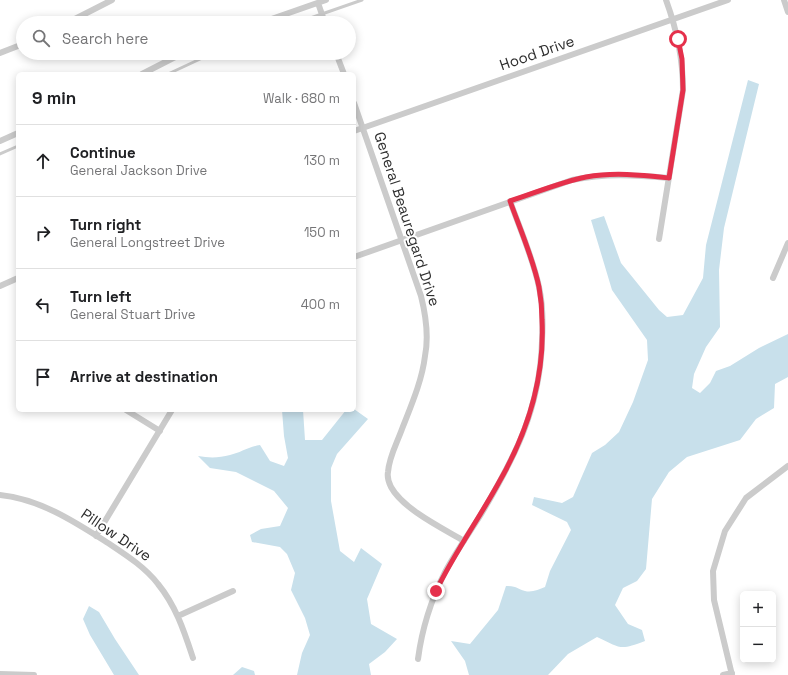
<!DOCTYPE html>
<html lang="en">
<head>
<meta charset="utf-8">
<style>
  body { margin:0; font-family:"Space Grotesk",sans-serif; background:#f6f6f6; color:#202124 }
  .controls { position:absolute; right:12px; bottom:12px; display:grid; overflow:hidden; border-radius:6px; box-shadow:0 2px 10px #0003 }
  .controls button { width:36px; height:36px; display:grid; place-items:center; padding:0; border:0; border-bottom:1px solid #e0e0e0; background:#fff; color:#202124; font:20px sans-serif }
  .stop { position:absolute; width:12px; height:12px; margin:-9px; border:3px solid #e5304b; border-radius:50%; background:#fff }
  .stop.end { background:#e5304b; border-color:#fff; box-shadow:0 1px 4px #0008 }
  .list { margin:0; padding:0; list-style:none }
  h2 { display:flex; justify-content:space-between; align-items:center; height:52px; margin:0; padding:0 16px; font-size:17px }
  h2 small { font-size:13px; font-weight:400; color:#757577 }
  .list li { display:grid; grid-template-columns:26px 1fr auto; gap:12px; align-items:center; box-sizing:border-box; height:72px; padding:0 16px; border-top:1px solid #e0e0e0 }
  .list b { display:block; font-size:15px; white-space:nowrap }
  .list p { margin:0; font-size:13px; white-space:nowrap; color:#757577 }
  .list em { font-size:13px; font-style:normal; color:#757577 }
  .icon { flex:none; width:22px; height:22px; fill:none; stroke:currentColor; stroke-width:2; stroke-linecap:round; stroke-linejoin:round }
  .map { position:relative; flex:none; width:788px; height:675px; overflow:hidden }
  .search { position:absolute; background:#fff; box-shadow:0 2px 10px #0003; left:16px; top:16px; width:340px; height:44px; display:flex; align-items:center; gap:10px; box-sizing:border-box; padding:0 14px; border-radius:22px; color:#757577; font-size:15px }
  .panel { position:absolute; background:#fff; box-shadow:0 2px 10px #0003; left:16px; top:72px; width:340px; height:340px; border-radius:6px }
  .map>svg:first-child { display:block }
  .water { fill:#c8e0eb }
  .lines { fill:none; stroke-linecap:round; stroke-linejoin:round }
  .lane { stroke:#cbcbcb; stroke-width:3 }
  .street { stroke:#cbcbcb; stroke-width:6 }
  .route { stroke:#e5304b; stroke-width:5 }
  .labels { text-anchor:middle; stroke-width:4; stroke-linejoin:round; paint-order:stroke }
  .street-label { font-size:15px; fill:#2e2e2e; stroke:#fff }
</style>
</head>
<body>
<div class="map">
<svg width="788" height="675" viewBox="0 0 788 675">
  <rect width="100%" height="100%" fill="#fff"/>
  <path class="water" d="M 748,80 L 759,84 L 724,228 L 719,270 L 720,327 L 706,347 L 694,374 L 692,388 L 700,393 L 710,383 L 716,371 L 730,366 L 759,348 L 788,334 L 788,377 L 775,384 L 774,408 L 756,419 L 740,440 L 687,457 L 669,472 L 652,499 L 646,569 L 637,581 L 623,588 L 615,605 L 628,624 L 642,630 L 645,641 C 619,651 621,648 597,637 L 568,654 L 548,675 L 469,675 L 465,661 L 451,641 L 470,644 L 498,610 L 506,586 C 518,586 517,589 525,591 C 532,593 539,589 545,587 L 550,571 L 571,530 L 567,522 L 532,505 L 534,497 L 562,503 L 573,497 L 592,453 L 605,445 L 619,432 L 633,402 L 648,360 L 647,340 L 612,290 L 591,220 L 604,216 L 621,263 L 659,310 L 667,317 L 683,315 L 703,278 L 706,245 Z
    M 354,409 L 368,419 L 337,454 L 331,468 L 331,501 L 340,551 L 354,562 L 361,548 L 382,564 L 367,599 L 371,624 L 397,639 L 385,652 L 369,664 L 371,675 L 297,675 L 302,653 L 310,635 L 305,618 L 291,590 L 295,573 L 287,554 L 280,547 L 252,542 L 250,535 L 261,529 L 280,526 L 288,508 L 274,491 L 236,472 L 210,468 L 198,456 C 209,458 219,458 230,455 C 240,453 248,447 260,445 L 270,461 L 284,466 L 288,458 L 284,436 L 282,410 L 303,410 L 305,440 L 322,440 L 346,410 L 354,410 Z
    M 89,606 L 99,612 L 115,639 L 139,675 L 114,675 L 90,635 L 83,619 Z
    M 242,667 L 254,671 L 255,675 L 233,675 Z"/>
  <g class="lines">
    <path class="lane" d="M 296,23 L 362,0
      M 168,74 L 213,53
      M 0,154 L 18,146"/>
    <path class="street" d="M 784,0 L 788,12
      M 318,3 L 325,23
      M 67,23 L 112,0
      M 260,23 L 326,0
      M 0,53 L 23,44
      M 336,53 L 344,74
      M 142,74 L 183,53
      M 354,103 L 421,296 C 426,316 429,336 425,356 C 422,381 411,406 402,429 C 397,443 389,457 388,472 C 387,477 389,483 391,487 C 403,509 442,528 464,541
      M 354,131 L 728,0
      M 0,141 L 18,133
      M 659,239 L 683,90 C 683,58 677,30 666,0
      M 354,257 L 572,180 C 605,173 636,175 669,178
      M 773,278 L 788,243
      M 0,286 L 18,278
      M 126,410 L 160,431
      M 0,495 C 40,499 75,522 108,543 C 126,555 145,567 158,584 C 176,606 184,631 193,658
      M 96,536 L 172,410
      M 178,616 L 233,591
      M 418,659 C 422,628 431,600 445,572 C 455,553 468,535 480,516 C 514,459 540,410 542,341 C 543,324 543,305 539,287 C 533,258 520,229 510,201
      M 0,674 L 34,675
      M 723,675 L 732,673
      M 732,675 L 714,600 L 713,571 L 725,531 L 746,498 L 788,466"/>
  </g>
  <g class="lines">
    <path class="route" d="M 436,591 C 454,554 478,520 498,484 C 527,434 545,379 542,320 C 542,309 541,298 539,287 C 533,258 520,229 510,201 C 535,193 561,182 586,177 C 614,172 641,175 669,178 L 683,90 L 682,59 L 678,39"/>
  </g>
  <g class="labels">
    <g class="street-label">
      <text transform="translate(537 53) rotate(-19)" y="5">Hood Drive</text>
      <text transform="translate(407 219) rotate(72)" y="5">General Beauregard Drive</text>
      <text transform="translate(116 535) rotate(34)" y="5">Pillow Drive</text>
    </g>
  </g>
</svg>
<div class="controls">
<button>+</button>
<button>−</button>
</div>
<div class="stop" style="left:678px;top:39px"></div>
<div class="stop end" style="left:436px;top:591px"></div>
<div class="search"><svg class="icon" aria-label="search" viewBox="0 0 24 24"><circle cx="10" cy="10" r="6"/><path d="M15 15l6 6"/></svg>Search here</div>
<section class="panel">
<h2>9 min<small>Walk · 680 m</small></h2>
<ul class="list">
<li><svg class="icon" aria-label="ahead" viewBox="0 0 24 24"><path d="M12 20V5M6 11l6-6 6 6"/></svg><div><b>Continue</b><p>General Jackson Drive</p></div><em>130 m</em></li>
<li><svg class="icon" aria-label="right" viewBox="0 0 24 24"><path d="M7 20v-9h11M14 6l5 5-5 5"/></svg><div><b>Turn right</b><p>General Longstreet Drive</p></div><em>150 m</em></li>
<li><svg class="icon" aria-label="left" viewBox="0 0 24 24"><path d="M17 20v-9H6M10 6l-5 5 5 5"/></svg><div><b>Turn left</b><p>General Stuart Drive</p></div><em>400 m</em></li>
<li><svg class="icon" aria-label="arrive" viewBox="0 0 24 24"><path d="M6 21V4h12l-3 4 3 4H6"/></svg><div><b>Arrive at destination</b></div></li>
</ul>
</section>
</div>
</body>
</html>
